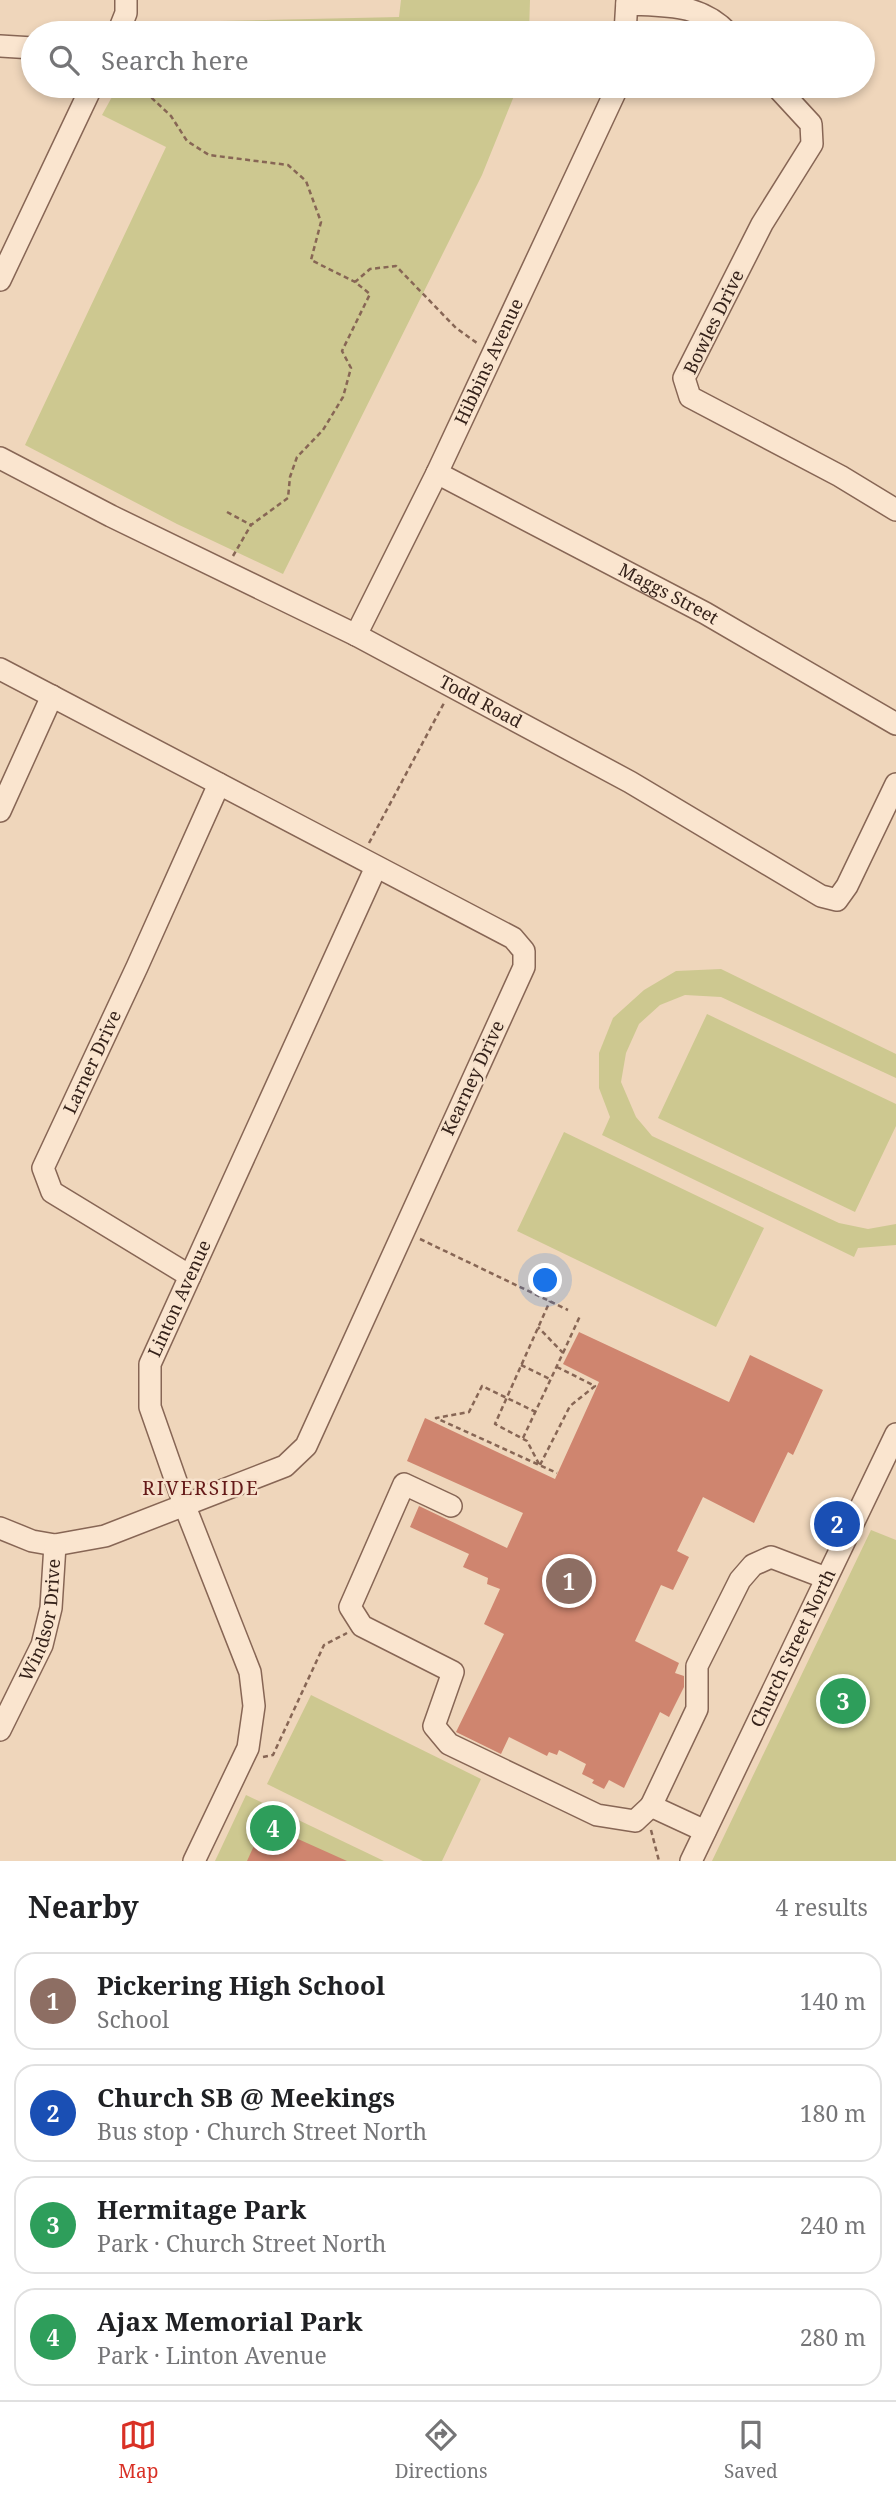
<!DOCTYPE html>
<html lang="en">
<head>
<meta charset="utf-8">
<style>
  body { margin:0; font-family:"Noto Serif",serif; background:#f2f2f2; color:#202124 }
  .you { position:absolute; left:546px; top:1281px; width:24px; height:24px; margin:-18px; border:5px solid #fff; border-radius:50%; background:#1a73e8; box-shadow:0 0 0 10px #1a73e833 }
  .badge { display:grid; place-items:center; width:46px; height:46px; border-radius:50%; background:#d93025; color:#fff; font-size:23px; font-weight:700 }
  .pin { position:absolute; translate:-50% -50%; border:4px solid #fff; box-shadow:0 2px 7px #0006 }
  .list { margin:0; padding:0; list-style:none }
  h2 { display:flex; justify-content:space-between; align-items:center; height:91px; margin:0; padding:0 28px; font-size:30px }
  h2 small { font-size:23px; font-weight:400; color:#757577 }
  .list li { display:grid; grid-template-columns:46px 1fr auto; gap:21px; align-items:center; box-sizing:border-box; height:98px; margin:0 14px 14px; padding:0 14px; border:2px solid #e0e0e0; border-radius:21px }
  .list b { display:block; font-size:26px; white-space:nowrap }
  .list p { margin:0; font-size:23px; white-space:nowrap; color:#757577 }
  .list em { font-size:23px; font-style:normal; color:#757577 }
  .icon { flex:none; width:38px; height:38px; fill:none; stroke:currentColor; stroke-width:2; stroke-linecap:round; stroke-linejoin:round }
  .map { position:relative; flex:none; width:896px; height:1861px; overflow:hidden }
  .search { position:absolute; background:#fff; box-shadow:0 4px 10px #0003; left:21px; right:21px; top:21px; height:77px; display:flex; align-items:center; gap:18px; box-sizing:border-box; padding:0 24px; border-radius:38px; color:#757577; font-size:26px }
  .sheet { height:539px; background:#fff }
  nav { display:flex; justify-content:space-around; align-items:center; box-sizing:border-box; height:98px; border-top:2px solid #e0e0e0; background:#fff; font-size:19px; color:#757577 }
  nav a { display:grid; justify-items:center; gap:4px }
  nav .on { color:#d93025 }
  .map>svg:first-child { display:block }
  .green { fill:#cdc890 }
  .building { fill:#cf856f }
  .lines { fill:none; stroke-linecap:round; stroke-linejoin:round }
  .minor-casing { stroke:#876655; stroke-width:24 }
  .path { stroke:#876655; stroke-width:2.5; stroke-dasharray:5 3.5; stroke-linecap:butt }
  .minor { stroke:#fae5cf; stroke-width:21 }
  .labels { text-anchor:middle; stroke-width:5; stroke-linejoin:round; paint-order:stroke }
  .street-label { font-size:18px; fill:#35221a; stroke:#f6e1cb }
  .neighbourhood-label { font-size:19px; letter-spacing:2px; fill:#641918; stroke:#f6e1cb }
</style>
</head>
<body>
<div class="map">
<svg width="896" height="1861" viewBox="0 0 896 1861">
  <rect width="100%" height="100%" fill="#efd6bb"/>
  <path class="green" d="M 401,0 L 530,0 L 529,33 L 218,33 L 219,21 L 399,17 Z
    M 118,86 L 166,86 L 189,97 L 195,86 L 518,86 L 482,175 L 283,574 L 177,524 L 25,445 L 166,147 L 102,115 Z
    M 721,969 L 896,1054 L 896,1078 L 721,997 L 685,995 L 660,1005 L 639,1024 L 626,1053 L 621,1082 L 636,1117 L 652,1136 L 839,1223 L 868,1229 L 896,1224 L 896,1245 L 858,1248 L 854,1257 L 602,1135 L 610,1117 L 599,1088 L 599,1053 L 613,1018 L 644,990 L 676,971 Z
    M 707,1014 L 896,1104 L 896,1126 L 855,1212 L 658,1118 Z
    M 564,1132 L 764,1228 L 716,1327 L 517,1231 Z
    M 871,1530 L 896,1540 L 896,1861 L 712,1861 Z
    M 311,1695 L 481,1779 L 442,1861 L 423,1861 L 267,1784 Z
    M 246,1795 L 384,1861 L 215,1861 Z"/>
  <path class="building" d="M 579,1332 L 729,1402 L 750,1355 L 823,1390 L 793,1455 L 788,1452 L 754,1523 L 703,1497 L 677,1551 L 689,1557 L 673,1590 L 661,1585 L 635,1641 L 679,1663 L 675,1673 L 684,1676 L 684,1687 L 669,1717 L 660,1712 L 624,1788 L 609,1780 L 604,1789 L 592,1783 L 594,1780 L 582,1774 L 586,1764 L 559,1750 L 557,1755 L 549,1752 L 547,1756 L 509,1737 L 501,1754 L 456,1732 L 504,1634 L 484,1624 L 500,1589 L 487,1584 L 488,1578 L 463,1567 L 469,1554 L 410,1527 L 419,1506 L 507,1548 L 523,1513 L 407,1461 L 425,1418 L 555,1479 L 599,1382 L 563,1364 Z
    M 269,1826 L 347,1861 L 247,1861 L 257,1839 L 262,1841 Z"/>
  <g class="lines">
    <g class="minor-casing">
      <g id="minor">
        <path d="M 627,4 C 665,6 700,3 728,33"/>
        <path d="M 118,33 L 126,13 L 126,0"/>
        <path d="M 625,33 L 627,0"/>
        <path d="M 0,46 L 33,48"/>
        <path d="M 776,86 L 811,124 L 812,144 L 762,224 L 684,378 L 690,397 L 840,476 L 896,510"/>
        <path d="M 0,280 L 92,86"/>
        <path id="s1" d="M 0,458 L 111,516 L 356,635 L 630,782 L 821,896 L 837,900 L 847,886 L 896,784"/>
        <path id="s2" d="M 437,473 L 705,613 L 896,724"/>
        <path id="s3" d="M 356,635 L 437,473 L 618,86"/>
        <path d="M 0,669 L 513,938 L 524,951 L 524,967 L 306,1446 L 285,1466 L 105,1536 L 55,1545 L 32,1541 L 0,1528"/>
        <path d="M 0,811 L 52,696"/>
        <path id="s4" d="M 190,1276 L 52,1192 L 43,1168 L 137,967 L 219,784"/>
        <path d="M 451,1506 L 404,1484 L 350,1607 L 362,1626 L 453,1672 L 434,1726 L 449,1744 L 597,1815 L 635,1821 L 651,1806"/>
        <path id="s5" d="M 0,1730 L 42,1645 L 51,1608 L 55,1545"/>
        <path d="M 705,1831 L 651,1806 L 697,1709 L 697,1666 L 740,1580 L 753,1565 L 771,1557 L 826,1578"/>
        <path id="s6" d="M 194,1861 L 248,1748 L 254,1706 L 250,1672 L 184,1504 L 150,1407 L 150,1364 L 376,867"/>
        <path id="s7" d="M 691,1861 L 896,1434"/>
      </g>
    </g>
    <path class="path" d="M 139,86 L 171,116 L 187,141 L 209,155 L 288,165 L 306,181 L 321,222 L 311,260 L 355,282
      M 109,92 L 142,88
      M 227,512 L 251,525
      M 233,556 L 251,525 L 288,498 L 290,477 L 297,457 L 323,430 L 343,397 L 351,368 L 342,351 L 370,294 L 355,282 L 370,269 L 396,266 L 456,328 L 477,343
      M 369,843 L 444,703
      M 420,1239 L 568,1310
      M 563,1353 L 580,1316
      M 521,1365 L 550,1379
      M 536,1412 L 482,1386 L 469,1412 L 436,1418 L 557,1473
      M 523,1438 L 563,1353 L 538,1327
      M 539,1464 L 527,1441 L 495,1424 L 550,1301
      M 540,1465 L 570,1406 L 595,1386 L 557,1367
      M 263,1757 L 273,1755 L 324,1645 L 347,1633
      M 651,1830 L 659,1861"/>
    <use href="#minor" class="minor"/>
  </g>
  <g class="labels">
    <g class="street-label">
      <text transform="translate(714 322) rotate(-64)" y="6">Bowles Drive</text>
      <text dy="6" stroke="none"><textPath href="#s3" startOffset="304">Hibbins Avenue</textPath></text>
      <text dy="6" stroke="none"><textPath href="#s2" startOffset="261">Maggs Street</textPath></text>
      <text dy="6" stroke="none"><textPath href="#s1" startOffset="539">Todd Road</textPath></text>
      <text dy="6" stroke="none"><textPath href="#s4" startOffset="304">Larner Drive</textPath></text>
      <text transform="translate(473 1078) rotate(-65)" y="6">Kearney Drive</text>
      <text dy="6" stroke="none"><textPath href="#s6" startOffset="600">Linton Avenue</textPath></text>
      <text dy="6" stroke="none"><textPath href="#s5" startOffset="119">Windsor Drive</textPath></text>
      <text dy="6" stroke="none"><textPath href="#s7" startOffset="236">Church Street North</textPath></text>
    </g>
    <g class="neighbourhood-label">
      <text x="201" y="1495">RIVERSIDE</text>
    </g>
  </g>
</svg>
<div class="you"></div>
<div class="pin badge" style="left:569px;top:1581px;background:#8d6e63">1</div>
<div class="pin badge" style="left:837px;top:1524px;background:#1a4fb4">2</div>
<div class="pin badge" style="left:843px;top:1701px;background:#2e9e5b">3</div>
<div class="pin badge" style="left:273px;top:1828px;background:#2e9e5b">4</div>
<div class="search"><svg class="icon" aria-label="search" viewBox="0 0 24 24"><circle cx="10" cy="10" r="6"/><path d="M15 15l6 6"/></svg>Search here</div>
</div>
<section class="sheet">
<h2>Nearby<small>4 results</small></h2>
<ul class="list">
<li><span class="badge" style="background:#8d6e63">1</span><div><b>Pickering High School</b><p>School</p></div><em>140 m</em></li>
<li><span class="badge" style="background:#1a4fb4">2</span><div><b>Church SB @ Meekings</b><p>Bus stop · Church Street North</p></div><em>180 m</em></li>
<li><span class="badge" style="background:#2e9e5b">3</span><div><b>Hermitage Park</b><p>Park · Church Street North</p></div><em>240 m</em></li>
<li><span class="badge" style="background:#2e9e5b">4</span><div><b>Ajax Memorial Park</b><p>Park · Linton Avenue</p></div><em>280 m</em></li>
</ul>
</section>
<nav>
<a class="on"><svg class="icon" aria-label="map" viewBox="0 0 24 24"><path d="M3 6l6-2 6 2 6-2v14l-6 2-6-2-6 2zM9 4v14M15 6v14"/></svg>Map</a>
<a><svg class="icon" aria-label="directions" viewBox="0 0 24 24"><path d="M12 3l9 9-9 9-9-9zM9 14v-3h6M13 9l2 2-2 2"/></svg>Directions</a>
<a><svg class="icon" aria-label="saved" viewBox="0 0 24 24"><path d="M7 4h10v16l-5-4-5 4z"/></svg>Saved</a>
</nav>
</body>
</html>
